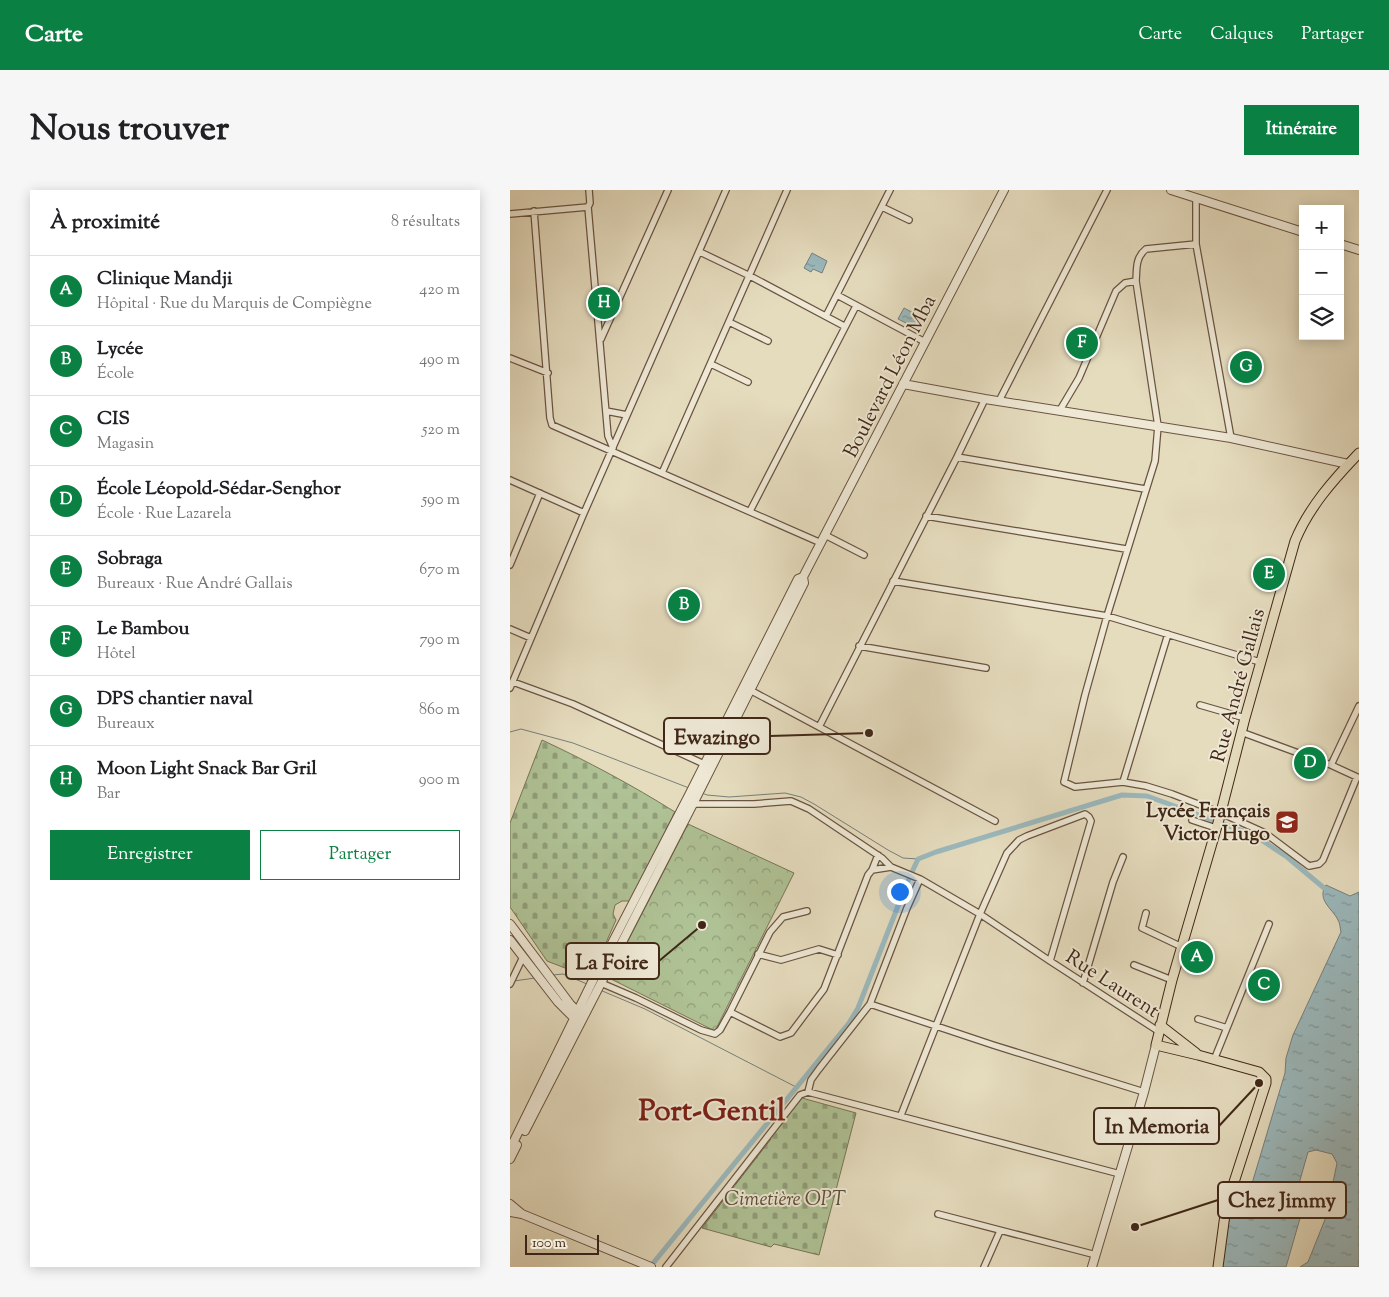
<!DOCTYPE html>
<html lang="fr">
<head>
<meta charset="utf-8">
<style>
  body { margin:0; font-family:"Sorts Mill Goudy",serif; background:#f6f6f6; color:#202124 }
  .controls { position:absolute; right:15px; top:15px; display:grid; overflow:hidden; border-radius:0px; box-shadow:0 2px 12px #0003 }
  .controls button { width:45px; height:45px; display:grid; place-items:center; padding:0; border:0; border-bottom:1px solid #e0e0e0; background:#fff; color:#202124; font:25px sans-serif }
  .scale { position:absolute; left:15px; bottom:12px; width:74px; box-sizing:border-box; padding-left:5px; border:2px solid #412717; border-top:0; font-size:14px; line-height:18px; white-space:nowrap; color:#412717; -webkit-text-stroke:4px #eee8d5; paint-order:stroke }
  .you { position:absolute; left:389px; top:701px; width:18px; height:18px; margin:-12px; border:4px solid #fff; border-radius:50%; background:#1a73e8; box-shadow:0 0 0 8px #1a73e833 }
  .badge { display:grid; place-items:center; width:32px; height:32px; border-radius:50%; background:#0b8043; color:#fff; font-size:16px; font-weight:700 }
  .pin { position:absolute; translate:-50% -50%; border:2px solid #fff; box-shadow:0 1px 5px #0006 }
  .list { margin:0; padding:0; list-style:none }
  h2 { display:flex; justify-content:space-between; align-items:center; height:65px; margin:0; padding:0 20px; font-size:21px }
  h2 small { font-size:16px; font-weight:400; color:#757577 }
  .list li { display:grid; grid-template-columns:32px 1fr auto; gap:15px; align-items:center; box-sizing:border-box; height:70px; padding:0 20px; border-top:1px solid #e0e0e0 }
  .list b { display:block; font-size:19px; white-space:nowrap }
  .list p { margin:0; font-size:16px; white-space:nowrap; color:#757577 }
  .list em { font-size:16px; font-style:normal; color:#757577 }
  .actions { display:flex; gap:10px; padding:15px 20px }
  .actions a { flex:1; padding:11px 0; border:1px solid #0b8043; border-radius:0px; text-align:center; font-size:18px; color:#0b8043 }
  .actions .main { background:#0b8043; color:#fff }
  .icon { flex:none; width:28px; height:28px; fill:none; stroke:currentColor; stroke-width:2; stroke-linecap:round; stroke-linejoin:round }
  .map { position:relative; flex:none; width:849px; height:1077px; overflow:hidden; border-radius:0px }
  header { display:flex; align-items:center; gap:30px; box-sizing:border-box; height:70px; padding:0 25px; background:#0b8043; color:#fff }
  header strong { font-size:24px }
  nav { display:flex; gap:28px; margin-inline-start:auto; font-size:18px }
  .intro { display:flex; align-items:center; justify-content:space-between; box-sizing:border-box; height:120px; padding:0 30px }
  h1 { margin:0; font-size:35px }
  .button { padding:12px 22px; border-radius:0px; background:#0b8043; color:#fff; font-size:18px; font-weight:700 }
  main { display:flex; gap:30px; padding:0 30px }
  aside { flex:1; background:#fff; border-radius:0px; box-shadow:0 2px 12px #0003 }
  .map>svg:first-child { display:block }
  .forest { fill:url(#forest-crowns); stroke:#787456 }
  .cemetery { fill:url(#cemetery-stones); stroke:#787456 }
  .water { fill:url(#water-ripples); stroke:#777f7b }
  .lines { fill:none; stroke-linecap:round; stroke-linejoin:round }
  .stream { stroke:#777f7b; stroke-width:1 }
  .canal { stroke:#9bb9bd; stroke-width:5 }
  .minor-casing { stroke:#6a5441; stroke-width:8 }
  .tertiary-casing { stroke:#6a5441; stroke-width:10 }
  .primary-casing { stroke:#412717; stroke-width:11 }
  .minor { stroke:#eee8d5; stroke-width:5.5 }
  .tertiary { stroke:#eee8d5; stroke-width:8 }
  .primary { stroke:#e5dcbe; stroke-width:9 }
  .labels { text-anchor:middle; stroke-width:4; stroke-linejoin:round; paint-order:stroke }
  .street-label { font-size:20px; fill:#412717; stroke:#eee8d5 }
  .poi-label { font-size:20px; font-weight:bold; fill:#412717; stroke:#eee8d5; text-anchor:end }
  .park-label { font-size:20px; font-style:italic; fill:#5c4e36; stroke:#eee8d5 }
  .town-label { font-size:30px; font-weight:bold; fill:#7a1f14; stroke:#eee8d5 }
  .leader { fill:none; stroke:#412717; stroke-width:2 }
  .callout-dot { fill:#412717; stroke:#eee8d5; stroke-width:2 }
  .callout { fill:#eee8d5; stroke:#412717; stroke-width:2 }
  .callout-label { font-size:21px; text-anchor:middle; font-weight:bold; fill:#412717 }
</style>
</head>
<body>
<header>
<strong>Carte</strong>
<nav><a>Carte</a><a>Calques</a><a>Partager</a></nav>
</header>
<div class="intro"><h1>Nous trouver</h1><a class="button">Itinéraire</a></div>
<main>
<aside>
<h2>À proximité<small>8 résultats</small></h2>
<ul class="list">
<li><span class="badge">A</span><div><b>Clinique Mandji</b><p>Hôpital · Rue du Marquis de Compiègne</p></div><em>420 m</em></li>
<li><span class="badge">B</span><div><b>Lycée</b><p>École</p></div><em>490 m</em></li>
<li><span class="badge">C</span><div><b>CIS</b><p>Magasin</p></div><em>520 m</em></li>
<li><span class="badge">D</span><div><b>École Léopold-Sédar-Senghor</b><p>École · Rue Lazarela</p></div><em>590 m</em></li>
<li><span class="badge">E</span><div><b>Sobraga</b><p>Bureaux · Rue André Gallais</p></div><em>670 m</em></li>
<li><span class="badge">F</span><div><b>Le Bambou</b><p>Hôtel</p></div><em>790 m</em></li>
<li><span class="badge">G</span><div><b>DPS chantier naval</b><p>Bureaux</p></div><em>860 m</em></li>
<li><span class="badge">H</span><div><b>Moon Light Snack Bar Gril</b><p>Bar</p></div><em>900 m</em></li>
</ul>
<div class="actions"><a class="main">Enregistrer</a><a>Partager</a></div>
</aside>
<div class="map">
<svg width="849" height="1077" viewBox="0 0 849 1077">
  <defs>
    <pattern id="forest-crowns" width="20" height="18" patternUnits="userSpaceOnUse" patternTransform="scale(1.25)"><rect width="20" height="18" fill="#afc295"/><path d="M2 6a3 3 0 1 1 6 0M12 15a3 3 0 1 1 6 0" fill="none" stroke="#909e79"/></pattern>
    <pattern id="cemetery-stones" width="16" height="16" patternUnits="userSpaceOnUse" patternTransform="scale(1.25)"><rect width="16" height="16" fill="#afc295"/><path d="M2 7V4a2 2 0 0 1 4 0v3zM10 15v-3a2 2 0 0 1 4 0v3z" fill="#909e79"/></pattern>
    <pattern id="water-ripples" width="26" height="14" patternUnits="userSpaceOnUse" patternTransform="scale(1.25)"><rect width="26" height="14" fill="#9bb9bd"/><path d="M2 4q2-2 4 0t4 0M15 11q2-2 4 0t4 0" fill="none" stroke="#809699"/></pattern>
  </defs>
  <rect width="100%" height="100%" fill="#e5dcbe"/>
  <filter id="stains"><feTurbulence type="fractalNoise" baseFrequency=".004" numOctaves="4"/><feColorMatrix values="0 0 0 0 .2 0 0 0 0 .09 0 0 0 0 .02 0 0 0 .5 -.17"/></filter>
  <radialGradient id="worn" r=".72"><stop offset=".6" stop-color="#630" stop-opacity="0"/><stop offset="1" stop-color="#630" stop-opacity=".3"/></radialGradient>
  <path class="forest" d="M 178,634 L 284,683 L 205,841 L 99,788 Z"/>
  <path class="cemetery" d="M 32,550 C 77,571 122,595 165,622 L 120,711 L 112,711 L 105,715 L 103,724 L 106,730 L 79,791 L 55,778 L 37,771 L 0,717 L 0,633 Z
    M 292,908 L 346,923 L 309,1065 L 264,1054 L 261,1057 L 192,1038 L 261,949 L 259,947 Z"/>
  <path class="water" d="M 302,63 L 317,71 L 312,83 L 303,79 L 301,82 L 294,78 Z
    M 394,118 L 415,129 L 410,140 L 388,129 Z
    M 816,695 L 840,706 L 849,702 L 849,1077 L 790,1077 L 798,1072 L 816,1027 L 827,973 L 822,964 L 806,960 L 798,962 L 788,997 L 793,1013 L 791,1025 L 776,1077 L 711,1077 L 716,1032 L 726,1003 L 738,1007 L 775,883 L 776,868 L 783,845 L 831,742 C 830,738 830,733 828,730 C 823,719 806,710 816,695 Z"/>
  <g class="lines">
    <path class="stream" d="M 0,542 L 11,539 L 63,553 L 179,598
      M 192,603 L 197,605 L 219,607 L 275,603 L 291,607 L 304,614 L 378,660 L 393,668 L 408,669
      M 43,785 L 53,784 L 77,794
      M 4,791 L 25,788
      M 90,800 L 135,819 L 286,897"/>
    <path class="canal" d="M 140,1077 L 339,833 L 348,818 L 397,693 L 408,669 L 426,662 L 612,605 L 637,606 L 744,645 L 777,667 L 814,698"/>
    <g class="minor-casing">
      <path id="minor" d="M 79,0 L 80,13 L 78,17 L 98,246 L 103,258
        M 686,8 L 686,54 L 721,248
        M 372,17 L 399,30
        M 24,21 L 40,228 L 42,235 L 311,353
        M 0,24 L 78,17
        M 686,54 L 636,59 C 625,68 627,79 626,91 L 648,236 L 645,271 L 597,426 L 575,505 L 554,592 L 565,597 L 613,592 L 636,596 L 662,604 L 711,623 L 755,643 L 799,676 L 809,674 L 813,670 L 847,587 L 821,575
        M 190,62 L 240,86 L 334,136
        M 327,105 L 415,152
        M 316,126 L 380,0
        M 219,132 L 258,151
        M 91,149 L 158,0
        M 0,168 L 38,183
        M 201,174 L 238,192
        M 489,211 L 597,0
        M 550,220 L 569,188 L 606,101 L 615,93 L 626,91
        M 96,221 L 117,225
        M 447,267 L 635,299
        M 152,283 L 277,0
        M 0,290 L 74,323
        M 240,321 L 346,116
        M 416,326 L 616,359
        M 315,345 L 354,365
        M 0,375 L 30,303
        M 383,391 L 597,426 L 750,472
        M 0,439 L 21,448
        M 349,456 L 476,478
        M 3,492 L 63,514 L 194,574
        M 0,498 L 74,323 L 216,0
        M 238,499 L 485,631
        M 690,515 L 735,528
        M 309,537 L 447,267 L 475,209
        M 731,542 L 821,575 L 849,516
        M 613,592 L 658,444
        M 183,614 L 244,614 L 281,611 L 299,619 L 372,668 L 381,677
        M 682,630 L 706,638
        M 362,680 L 368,665
        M 636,723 L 632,738 L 672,757
        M 248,764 L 271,770 L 309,759 L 328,765
        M 624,775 L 662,790
        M 91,793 L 126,808 L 191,840 L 205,844 L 210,840 L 220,822 L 260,742 L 273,727 L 297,721
        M 573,793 L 603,692 L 613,667
        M 0,794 L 13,767
        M 360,814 L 483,855 L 634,902
        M 220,822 L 270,847 L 281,843 L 314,799 L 358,685 L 362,680 L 381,677 L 410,689 L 470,724 L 540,771 L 648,841
        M 688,829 L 717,838
        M 704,870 L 759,734
        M 298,902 L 301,890 L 309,879 L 360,814 L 397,718 L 410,689
        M 391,925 L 470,724 L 497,663 L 509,650 L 517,646 L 575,624 L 579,627 L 581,631 L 540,771
        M 428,1024 L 586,1065
        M 156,1077 L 290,905 L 298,902 L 610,984
        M 474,1077 L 490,1041"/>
    </g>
    <g class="tertiary-casing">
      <path id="tertiary" d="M 661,0 L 793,42
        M 830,54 L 849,60
        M 393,194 L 475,209 L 721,248 L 838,274
        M 0,734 L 60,814 L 71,825
        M 0,750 L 48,812 L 67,831
        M 15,941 L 183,614 L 294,393 L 293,387
        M 0,959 L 86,784 L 179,605 L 288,389 L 293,387 L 494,0
        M 0,969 L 7,955
        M 0,1014 L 12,1024
        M 0,1022 L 12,1024 L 141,1077
        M 582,1077 L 634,902 L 646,855"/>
    </g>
    <g class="primary-casing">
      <path id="primary" d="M 650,835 L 686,863
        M 708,1077 L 716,1017 L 756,893 L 756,889 L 749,882 L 688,865 L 646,855 L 662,790 L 710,626 L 735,528 L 785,351 C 799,317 824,289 849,263"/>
    </g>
    <use href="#minor" class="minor"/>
    <use href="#tertiary" class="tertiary"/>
    <use href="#primary" class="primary"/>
  </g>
  <defs>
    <g id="school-square" transform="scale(1.25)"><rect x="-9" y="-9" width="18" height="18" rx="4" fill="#8f2418" stroke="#eee8d5"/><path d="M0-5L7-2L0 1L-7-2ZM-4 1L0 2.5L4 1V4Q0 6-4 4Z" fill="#fff"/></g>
  </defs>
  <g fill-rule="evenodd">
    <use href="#school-square" x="777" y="632"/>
  </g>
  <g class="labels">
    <g class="street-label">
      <text transform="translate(379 186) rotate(-63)" y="7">Boulevard Léon Mba</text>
      <text transform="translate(727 495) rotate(-75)" y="7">Rue André Gallais</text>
      <text transform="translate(603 793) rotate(33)" y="7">Rue Laurent</text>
    </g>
    <g class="poi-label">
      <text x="760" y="627">Lycée Français<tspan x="760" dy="23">Victor Hugo</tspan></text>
    </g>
    <g class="park-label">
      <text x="275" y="1015">Cimetière OPT</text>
    </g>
    <g class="town-label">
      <text x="202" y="930">Port-Gentil</text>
    </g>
  </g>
  <path class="leader" d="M359 543L260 546M192 735L149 771M749 893L709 936M625 1037L708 1010"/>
  <g class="callout-dot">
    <circle cx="359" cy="543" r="5"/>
    <circle cx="192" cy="735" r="5"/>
    <circle cx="749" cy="893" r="5"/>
    <circle cx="625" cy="1037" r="5"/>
  </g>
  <g class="callout">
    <rect x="154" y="528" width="106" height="36" rx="5"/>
    <rect x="56" y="753" width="93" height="36" rx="5"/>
    <rect x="584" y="918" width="125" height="36" rx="5"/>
    <rect x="708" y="992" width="128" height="36" rx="5"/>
  </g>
  <g class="callout-label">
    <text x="207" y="554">Ewazingo</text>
    <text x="102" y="779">La Foire</text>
    <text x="647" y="943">In Memoria</text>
    <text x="772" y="1017">Chez Jimmy</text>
  </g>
  <rect width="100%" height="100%" filter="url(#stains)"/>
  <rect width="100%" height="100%" fill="url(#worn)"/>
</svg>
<div class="controls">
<button>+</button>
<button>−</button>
<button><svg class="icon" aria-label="layers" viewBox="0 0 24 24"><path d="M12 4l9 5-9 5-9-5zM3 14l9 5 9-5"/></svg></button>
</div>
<div class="scale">100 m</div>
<div class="you"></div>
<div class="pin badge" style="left:687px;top:767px">A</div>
<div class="pin badge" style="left:174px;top:415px">B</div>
<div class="pin badge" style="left:754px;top:795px">C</div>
<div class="pin badge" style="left:800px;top:573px">D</div>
<div class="pin badge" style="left:759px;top:384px">E</div>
<div class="pin badge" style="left:572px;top:153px">F</div>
<div class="pin badge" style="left:736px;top:177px">G</div>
<div class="pin badge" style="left:94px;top:113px">H</div>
</div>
</main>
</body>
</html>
